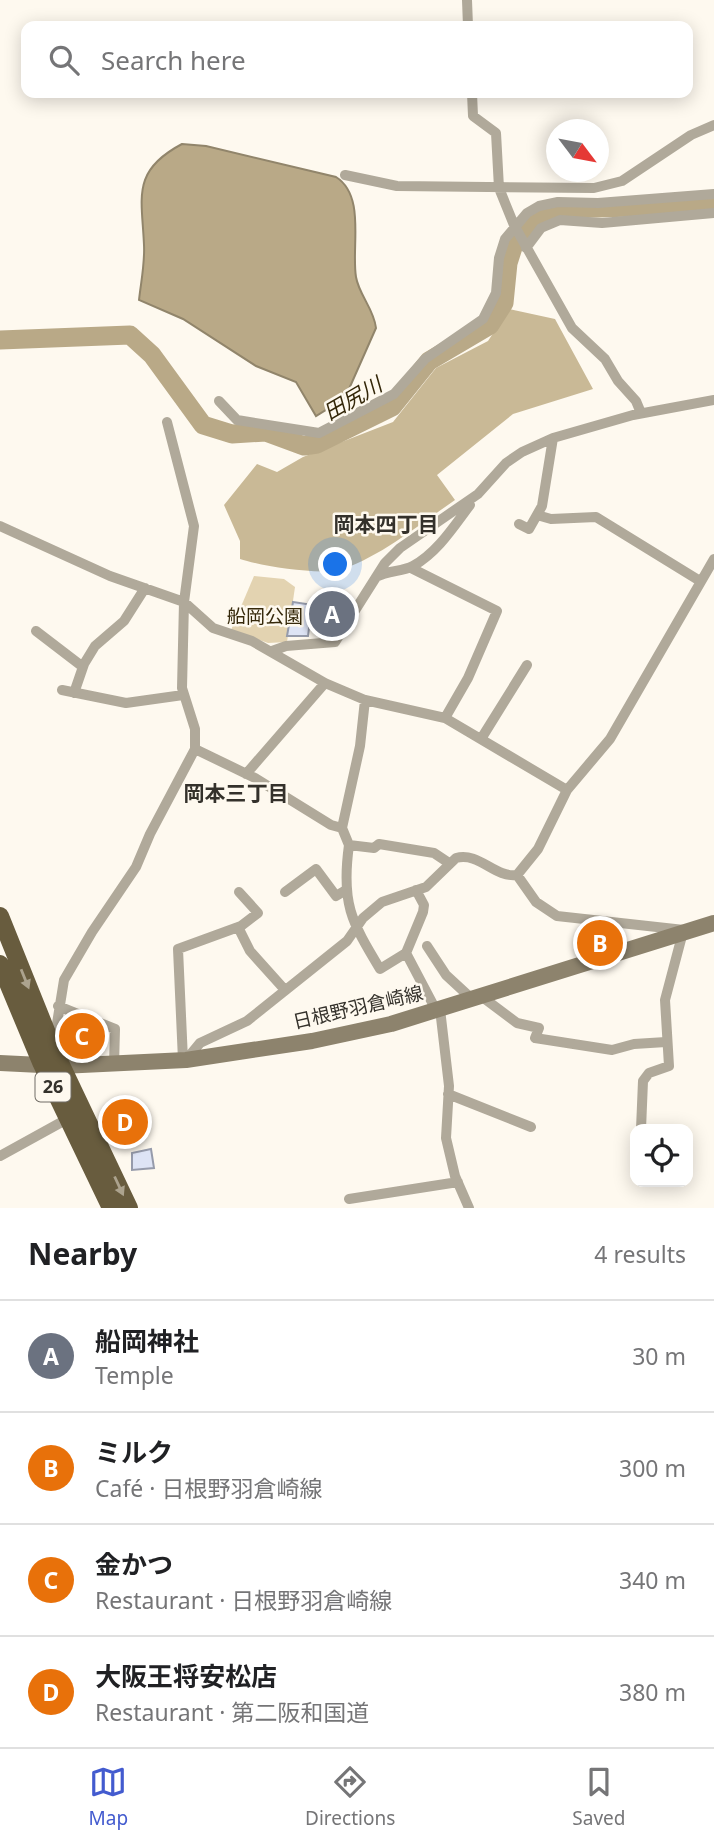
<!DOCTYPE html>
<html lang="en">
<head>
<meta charset="utf-8">
<style>
  body { margin:0; font-family:"Noto Sans","Noto Sans JP",sans-serif; background:#f6f6f6; color:#202124 }
  .controls { position:absolute; right:21px; bottom:21px; display:grid; overflow:hidden; border-radius:14px; box-shadow:0 4px 18px #0003 }
  .controls button { width:63px; height:63px; display:grid; place-items:center; padding:0; border:0; border-bottom:2px solid #e0e0e0; background:#fff; color:#202124; font:35px sans-serif }
  .compass { position:absolute; left:546px; top:119px; width:63px; height:63px; border-radius:50%; background:#fff; box-shadow:0 4px 18px #0003; rotate:122deg }
  .you { position:absolute; left:336px; top:565px; width:24px; height:24px; margin:-18px; border:5px solid #fff; border-radius:50%; background:#1a73e8; box-shadow:0 0 0 10px #1a73e833 }
  .badge { display:grid; place-items:center; width:46px; height:46px; border-radius:50%; background:#435bcf; color:#fff; font-size:23px; font-weight:700 }
  .pin { position:absolute; translate:-50% -50%; border:4px solid #fff; box-shadow:0 2px 7px #0006 }
  .list { margin:0; padding:0; list-style:none }
  h2 { display:flex; justify-content:space-between; align-items:center; height:91px; margin:0; padding:0 28px; font-size:30px }
  h2 small { font-size:23px; font-weight:400; color:#757577 }
  .list li { display:grid; grid-template-columns:46px 1fr auto; gap:21px; align-items:center; box-sizing:border-box; height:112px; padding:0 28px; border-top:2px solid #e0e0e0 }
  .list b { display:block; font-size:26px; white-space:nowrap }
  .list p { margin:0; font-size:23px; white-space:nowrap; color:#757577 }
  .list em { font-size:23px; font-style:normal; color:#757577 }
  .icon { flex:none; width:38px; height:38px; fill:none; stroke:currentColor; stroke-width:2; stroke-linecap:round; stroke-linejoin:round }
  .map { position:relative; flex:none; width:714px; height:1208px; overflow:hidden }
  .search { position:absolute; background:#fff; box-shadow:0 4px 18px #0003; left:21px; right:21px; top:21px; height:77px; display:flex; align-items:center; gap:18px; box-sizing:border-box; padding:0 24px; border-radius:14px; color:#757577; font-size:26px }
  .sheet { height:539px; background:#fff }
  nav { display:flex; justify-content:space-around; align-items:center; box-sizing:border-box; height:98px; border-top:2px solid #e0e0e0; background:#fff; font-size:19px; color:#757577 }
  nav a { display:grid; justify-items:center; gap:4px }
  nav .on { color:#435bcf }
  .map>svg:first-child { display:block }
  .green { fill:#e3d3b1 }
  .forest { fill:#c9b996 }
  .water { fill:#b9a987; stroke:#91856b; stroke-width:2 }
  .lines { fill:none; stroke-linecap:round; stroke-linejoin:round }
  .river { stroke:#b9a987; stroke-width:19 }
  .building { fill:#dee4f5; stroke:#969bab; stroke-width:2 }
  .minor { stroke:#b0a99a; stroke-width:10 }
  .secondary { stroke:#8d836d; stroke-width:16 }
  .trunk { stroke:#685c3e; stroke-width:18 }
  .oneway { fill:#aca38e }
  .labels { text-anchor:middle; stroke-width:5; stroke-linejoin:round; paint-order:stroke }
  .shield { fill:#fef9ef; stroke:#716d66; stroke-width:2 }
  .shield-label { font-size:18px; font-weight:bold; fill:#34312b }
  .park-label { font-size:19px; fill:#36290b; stroke:#fef9ef }
  .street-label { font-size:19px; fill:#34312b; stroke:#fef9ef }
  .water-label { font-size:21px; font-style:italic; fill:#342709; stroke:#fef9ef }
  .neighbourhood-label { font-size:21px; font-weight:bold; fill:#34312b; stroke:#fef9ef }
</style>
</head>
<body>
<div class="map">
<svg width="714" height="1208" viewBox="0 0 714 1208">
  <rect width="100%" height="100%" fill="#fef9ef"/>
  <path class="green" d="M 254,576 L 284,579 L 295,587 L 287,642 L 268,643 L 231,630 Z"/>
  <path class="forest" d="M 509,309 L 555,319 L 593,389 L 513,414 L 437,475 L 455,500 C 420,524 383,555 343,569 C 322,576 261,566 240,559 L 240,541 L 224,505 L 257,464 L 277,472 L 303,457 L 393,422 L 436,368 L 488,341 Z"/>
  <path class="water" d="M 182,144 L 206,146 L 336,177 C 366,196 351,247 356,277 C 359,295 374,309 376,328 L 345,398 L 316,416 L 296,382 L 256,366 L 183,319 L 139,300 C 141,282 145,263 144,245 C 142,197 131,171 182,144 Z"/>
  <g class="lines">
    <path class="river" d="M 0,340 L 130,335 L 152,355 L 203,425 L 232,434 L 266,432 L 304,446 L 317,444 L 392,407 L 429,361 L 490,325 L 504,303 L 508,263 L 517,235 L 538,216 L 558,209 L 714,205"/>
  </g>
  <path class="building" d="M 293,602 L 313,605 L 311,616 L 335,621 L 332,632 L 309,628 L 308,636 L 287,636 Z
    M 80,1024 L 84,1025 L 100,1047 L 76,1046 L 68,1026 Z
    M 132,1110 L 138,1128 L 120,1137 L 116,1119 Z
    M 151,1149 L 154,1168 L 132,1170 L 132,1153 Z"/>
  <g class="lines">
    <path class="minor" d="M 467,0 L 468,26
      M 472,93 L 473,116 L 496,133 L 499,188 L 514,225 L 572,328 L 605,359 L 618,381 L 636,401 L 641,413
      M 345,175 L 397,186 L 594,188 L 622,181 L 691,135 L 714,125
      M 526,248 L 541,228 L 560,220 L 602,223 L 714,213
      M 219,401 L 237,420 L 319,433 L 394,394 L 425,359 L 483,319 L 496,293 L 499,258 L 505,239 L 527,213 L 539,206 L 558,202 L 598,203 L 714,194
      M 537,515 L 551,519 L 596,517 L 700,581
      M 519,524 L 529,529 L 542,506 L 553,438
      M 0,526 L 110,576 L 184,602 L 213,628 L 252,641 L 325,683 L 365,700 L 445,718 L 567,790
      M 411,568 L 497,611 L 468,678 L 445,718
      M 376,577 C 388,570 402,572 413,566 C 438,552 454,526 470,505
      M 36,631 L 83,667
      M 272,651 L 286,646 L 335,642 L 385,563 L 400,548 L 478,494 L 506,463 L 522,452 L 553,438 L 633,415 L 714,400
      M 62,690 L 126,703 L 183,695
      M 74,693 L 84,664 L 95,646 L 124,621 L 145,588
      M 365,700 L 360,746 L 342,828 L 349,845 L 374,848 L 379,844 L 434,853 L 449,863
      M 481,739 L 527,665
      M 195,749 L 255,778 L 331,825 L 342,828
      M 246,774 L 325,683
      M 349,845 C 341,903 351,921 380,969 L 406,953 L 423,912 L 424,905 L 416,890
      M 517,875 L 536,902 L 557,916 L 684,930
      M 285,892 L 316,869 L 336,896 L 346,890
      M 238,927 L 250,951 L 285,990
      M 427,946 L 446,975 L 472,999
      M 406,953 L 436,1010
      M 481,996 L 517,1023 L 539,1028 L 535,1038 L 612,1050 L 634,1044 L 666,1042
      M 58,1006 L 115,1029 L 114,1065
      M 440,1009 L 449,1086 L 446,1138 L 455,1176 L 469,1208
      M 54,1042 L 64,980 L 92,932 L 136,867 L 150,834 L 195,749 L 195,729 L 182,688 L 184,602 L 194,526 L 167,422
      M 183,1060 L 178,949 L 241,926 L 258,913 L 239,892
      M 186,1060 L 200,1043 L 247,1021 L 347,941 L 363,918 L 382,902 L 426,887 L 456,858 C 480,852 494,878 517,875 L 538,849 L 567,790 L 610,739 L 714,559
      M 448,1094 L 531,1127
      M 641,1129 L 643,1081 L 649,1073 L 669,1066 L 665,1000 L 683,932
      M 0,1156 L 69,1118
      M 349,1199 L 458,1182"/>
    <path class="secondary" d="M 0,1063 L 61,1066 L 186,1060 L 312,1041 L 391,1024 L 714,923"/>
    <path class="trunk" d="M 0,916 L 53,1048 L 129,1208
      M 0,964 L 41,1062 L 111,1208"/>
  </g>
  <defs><path id="oneway-solid" d="M-6-.8H1V-3.2L6.5 0L1 3.2V.8H-6Z" transform="scale(1.75)"/></defs>
  <g class="oneway">
    <use href="#oneway-solid" transform="translate(25 979) rotate(68)"/>
    <use href="#oneway-solid" transform="translate(119 1186) rotate(65)"/>
  </g>
  <g class="labels">
    <rect class="shield" x="35.5" y="1072.5" width="35" height="29" rx="5"/>
    <g class="shield-label">
      <text x="53" y="1093">26</text>
    </g>
    <g class="park-label">
      <text x="265" y="623">船岡公園</text>
    </g>
    <g class="street-label">
      <text transform="translate(358 1007) rotate(-13)" y="7">日根野羽倉崎線</text>
    </g>
    <g class="water-label">
      <text transform="translate(353 399) rotate(-30)" y="7">田尻川</text>
    </g>
    <g class="neighbourhood-label">
      <text x="386" y="532">岡本四丁目</text>
      <text x="236" y="801">岡本三丁目</text>
    </g>
  </g>
</svg>
<div class="controls">
<button><svg class="icon" aria-label="locate" viewBox="0 0 24 24"><circle cx="12" cy="12" r="6"/><path d="M12 2v4M12 18v4M2 12h4M18 12h4"/></svg></button>
</div>
<svg class="compass" viewBox="-18 -18 36 36"><path d="M0-13l5 13h-10z" fill="#e53935"/><path d="M0 13l5-13h-10z" fill="#757577"/></svg>
<div class="you"></div>
<div class="pin badge" style="left:332px;top:614px;background:#6b7280">A</div>
<div class="pin badge" style="left:600px;top:943px;background:#e8710a">B</div>
<div class="pin badge" style="left:82px;top:1036px;background:#e8710a">C</div>
<div class="pin badge" style="left:125px;top:1122px;background:#e8710a">D</div>
<div class="search"><svg class="icon" aria-label="search" viewBox="0 0 24 24"><circle cx="10" cy="10" r="6"/><path d="M15 15l6 6"/></svg>Search here</div>
</div>
<section class="sheet">
<h2>Nearby<small>4 results</small></h2>
<ul class="list">
<li><span class="badge" style="background:#6b7280">A</span><div><b>船岡神社</b><p>Temple</p></div><em>30 m</em></li>
<li><span class="badge" style="background:#e8710a">B</span><div><b>ミルク</b><p>Café · 日根野羽倉崎線</p></div><em>300 m</em></li>
<li><span class="badge" style="background:#e8710a">C</span><div><b>金かつ</b><p>Restaurant · 日根野羽倉崎線</p></div><em>340 m</em></li>
<li><span class="badge" style="background:#e8710a">D</span><div><b>大阪王将安松店</b><p>Restaurant · 第二阪和国道</p></div><em>380 m</em></li>
</ul>
</section>
<nav>
<a class="on"><svg class="icon" aria-label="map" viewBox="0 0 24 24"><path d="M3 6l6-2 6 2 6-2v14l-6 2-6-2-6 2zM9 4v14M15 6v14"/></svg>Map</a>
<a><svg class="icon" aria-label="directions" viewBox="0 0 24 24"><path d="M12 3l9 9-9 9-9-9zM9 14v-3h6M13 9l2 2-2 2"/></svg>Directions</a>
<a><svg class="icon" aria-label="saved" viewBox="0 0 24 24"><path d="M7 4h10v16l-5-4-5 4z"/></svg>Saved</a>
</nav>
</body>
</html>
